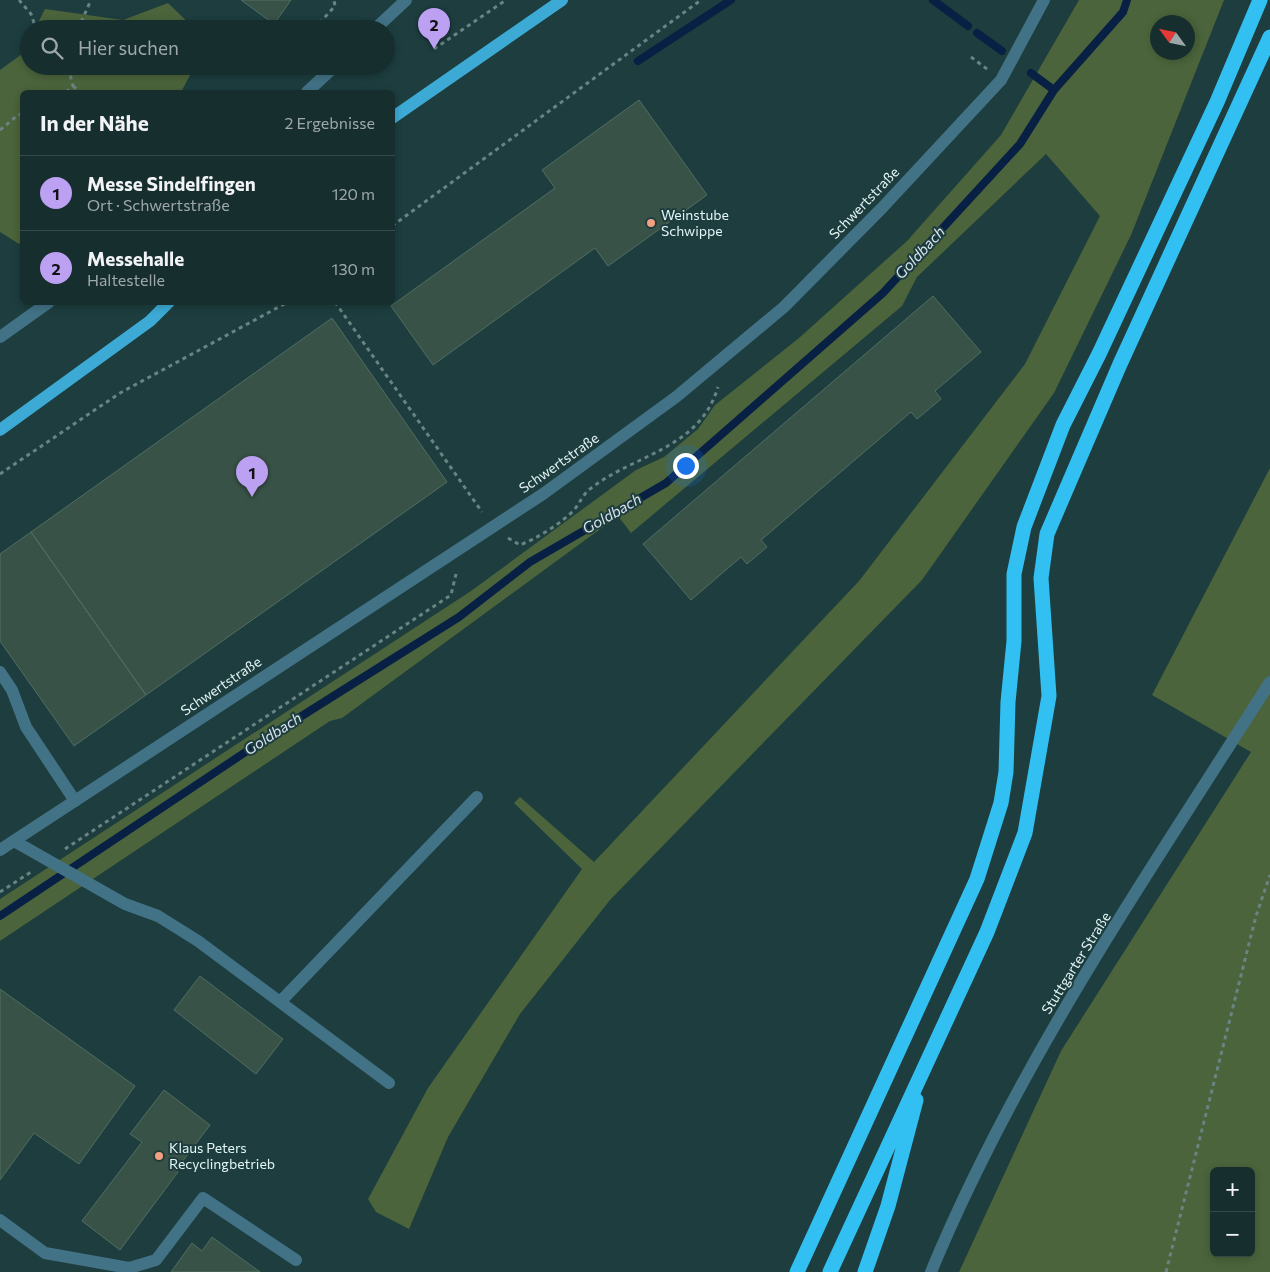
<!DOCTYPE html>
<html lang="de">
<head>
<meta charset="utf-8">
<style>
  body { margin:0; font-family:Commissioner,sans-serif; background:#233a3a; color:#f1f3f6 }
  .controls { position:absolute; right:15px; bottom:15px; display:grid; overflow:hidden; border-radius:8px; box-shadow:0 2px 8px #0003 }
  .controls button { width:45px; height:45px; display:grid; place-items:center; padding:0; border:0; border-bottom:1px solid #354a4a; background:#162e2e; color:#f1f3f6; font:25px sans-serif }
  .compass { position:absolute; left:1150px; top:15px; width:45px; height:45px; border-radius:50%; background:#162e2e; box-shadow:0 2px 8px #0003; rotate:303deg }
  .you { position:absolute; left:685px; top:465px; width:18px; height:18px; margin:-12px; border:4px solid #fff; border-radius:50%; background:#1a73e8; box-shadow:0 0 0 8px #1a73e833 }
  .badge { display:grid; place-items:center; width:32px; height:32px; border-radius:50%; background:#bca0f2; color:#111; font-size:16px; font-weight:700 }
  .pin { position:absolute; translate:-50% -41px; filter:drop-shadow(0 1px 2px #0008) }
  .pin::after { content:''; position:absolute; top:26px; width:18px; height:15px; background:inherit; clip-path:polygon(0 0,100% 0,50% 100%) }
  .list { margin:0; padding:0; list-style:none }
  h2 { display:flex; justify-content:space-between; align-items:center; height:65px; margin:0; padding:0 20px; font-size:21px }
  h2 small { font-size:16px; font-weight:400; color:#9ea8aa }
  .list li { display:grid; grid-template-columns:32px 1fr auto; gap:15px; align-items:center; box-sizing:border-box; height:75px; padding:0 20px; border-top:1px solid #354a4a }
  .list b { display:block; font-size:19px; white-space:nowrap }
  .list p { margin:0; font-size:16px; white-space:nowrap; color:#9ea8aa }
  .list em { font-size:16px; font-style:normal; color:#9ea8aa }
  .icon { flex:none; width:28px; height:28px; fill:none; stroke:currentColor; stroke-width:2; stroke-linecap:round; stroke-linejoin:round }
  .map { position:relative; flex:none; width:1270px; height:1272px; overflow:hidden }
  .search { position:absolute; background:#162e2e; box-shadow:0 2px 8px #0003; left:20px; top:20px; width:375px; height:55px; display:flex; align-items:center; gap:12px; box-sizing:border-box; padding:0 18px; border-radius:28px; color:#9ea8aa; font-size:19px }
  .panel { position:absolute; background:#162e2e; box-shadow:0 2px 8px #0003; left:20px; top:90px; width:375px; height:215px; border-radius:8px }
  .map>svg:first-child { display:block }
  .green { fill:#4b643b; fill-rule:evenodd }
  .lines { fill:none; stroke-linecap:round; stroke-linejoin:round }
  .stream { stroke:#082044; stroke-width:8 }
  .building { fill:#385247; stroke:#526e62 }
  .path { stroke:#698484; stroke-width:3; stroke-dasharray:4 4; stroke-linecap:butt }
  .service { stroke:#427286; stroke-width:12 }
  .minor { stroke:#427286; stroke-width:12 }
  .tertiary { stroke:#427286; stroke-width:12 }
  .primary { stroke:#3caad4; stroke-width:12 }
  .motorway { stroke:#32c0f3; stroke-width:15 }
  .poi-dot { fill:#f3a081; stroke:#1d3d3e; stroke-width:2 }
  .labels { text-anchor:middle; stroke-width:4; stroke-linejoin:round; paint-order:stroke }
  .street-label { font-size:14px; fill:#e3f5f5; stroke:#1d3d3e }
  .poi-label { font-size:14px; fill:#e3f5f5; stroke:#1d3d3e; text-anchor:start }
  .water-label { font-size:15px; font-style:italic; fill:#dae3f1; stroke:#1d3d3e }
</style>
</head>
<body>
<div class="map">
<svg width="1270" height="1272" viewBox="0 0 1270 1272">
  <rect width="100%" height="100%" fill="#1d3d3e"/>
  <path class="green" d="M 1079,0 L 1224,0 L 1131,235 L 1054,393 L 922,580 L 610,900 L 520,1014 L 448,1137 L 409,1229 L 376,1212 L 368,1199 L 428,1088 L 582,869 L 514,803 L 520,797 L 594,862 L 859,581 L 1025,364 L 1100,216 L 1046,154 L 917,277 L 902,306 L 631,533 L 618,516 L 342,718 L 330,721 L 0,941 L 0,899 L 471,591 L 636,470 L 664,457 L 698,429 L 715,405 L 799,338 L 907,241 L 1001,135 ZM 1158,22 L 1188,22 L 1188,52 L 1158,52 Z
    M 168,3 L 195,29 L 35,29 L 45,9 L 123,20 Z
    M 29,41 L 29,66 L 195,66 L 181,92 L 22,92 L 22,239 L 19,244 L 0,232 L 0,70 L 22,54 Z
    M 1270,468 L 1270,1272 L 959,1272 L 1061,1051 L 1251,752 L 1152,695 ZM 1214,1171 L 1251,1171 L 1251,1253 L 1214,1253 Z"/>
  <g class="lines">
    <path class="stream" d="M 933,0 L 968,26
      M 977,33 L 1002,51
      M 638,61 L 731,0
      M 1031,73 L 1054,90
      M 0,916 L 262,741 L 459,617 L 530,562 L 666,483 L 883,293 L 1020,144 L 1054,90 L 1123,12 L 1127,0"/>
  </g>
  <path class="building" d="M 241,0 L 291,0 L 274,24 Z
    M 639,100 L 707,195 L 608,266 L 595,248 L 433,365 L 391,306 L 555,188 L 542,170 Z
    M 933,296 L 981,352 L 935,391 L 941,399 L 917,419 L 911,412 L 761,540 L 767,547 L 747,564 L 741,557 L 691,600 L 643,544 Z
    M 332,318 L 447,482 L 146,695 L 31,532 Z
    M 31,532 L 146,695 L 74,746 L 0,641 L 0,554 Z
    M 200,976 L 283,1039 L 256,1074 L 174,1010 Z
    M 0,989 L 135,1086 L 79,1164 L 34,1133 L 0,1180 Z
    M 164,1090 L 210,1125 L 176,1170 L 178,1172 L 120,1250 L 82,1221 L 142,1142 L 130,1134 Z
    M 212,1237 L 260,1272 L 171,1272 L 192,1243 L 202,1251 Z"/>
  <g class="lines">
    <path class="path" d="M 19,0 L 31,14 L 36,29
      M 78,29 L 91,0
      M 314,29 L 335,6 L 334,0
      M 434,49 L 506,0
      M 971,57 L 987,69
      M 273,68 L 275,66
      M 73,86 L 80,92
      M 66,92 L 73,86 L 68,66
      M 0,130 L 18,115 L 22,114
      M 392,226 L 701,0
      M 335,302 L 482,512
      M 0,474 L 120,393 L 288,302
      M 508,538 L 520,545 C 536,539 562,523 574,510 C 580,503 583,494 590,489 C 634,454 699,450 718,387
      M 65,849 L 451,595 L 456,574
      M 0,892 L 31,872
      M 1166,1272 L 1256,916 L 1270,875"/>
    <path class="service" d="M 0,672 L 12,690 L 26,727 L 75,801
      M 14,841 L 125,904 L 158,916 L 198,941 L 389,1083
      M 280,1002 L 477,797
      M 0,1220 L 45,1253 L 129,1268 L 156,1260 L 203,1198 L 296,1260"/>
    <path class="minor" d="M 375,29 L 406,0
      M 307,92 L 335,66
      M 0,337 L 49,302
      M 0,850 L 543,494 L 676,397 L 784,307 L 882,208 L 1001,80 L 1044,0"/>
    <path class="tertiary" d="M 931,1272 C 1018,1062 1149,873 1270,682"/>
    <path class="primary" d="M 392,118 L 562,0
      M 0,430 L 150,321 L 169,302"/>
    <path class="motorway" d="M 797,1272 L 977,879 L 1001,803 L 1006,772 L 1008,702 L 1014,641 L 1014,574 L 1024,527 L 1063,425 L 1099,354 L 1217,102 L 1260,0
      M 830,1272 L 987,932 L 1025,833 L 1049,696 L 1041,578 L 1047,534 L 1120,364 L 1270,37
      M 865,1272 L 888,1206 L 916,1100"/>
  </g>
  <g class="poi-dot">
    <circle cx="651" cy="223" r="5"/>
    <circle cx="159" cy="1156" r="5"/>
  </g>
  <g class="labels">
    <g class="street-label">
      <text transform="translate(864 203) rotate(-46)" y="5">Schwertstraße</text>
      <text transform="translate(559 463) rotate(-35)" y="5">Schwertstraße</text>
      <text transform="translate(221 686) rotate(-34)" y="5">Schwertstraße</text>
      <text transform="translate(1076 963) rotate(-58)" y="5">Stuttgarter Straße</text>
    </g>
    <g class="poi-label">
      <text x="661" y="220">Weinstube<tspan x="661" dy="16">Schwippe</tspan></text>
      <text x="169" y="1153">Klaus Peters<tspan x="169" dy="16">Recyclingbetrieb</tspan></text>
    </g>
    <g class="water-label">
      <text transform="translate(920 253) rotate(-47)" y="5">Goldbach</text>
      <text transform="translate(612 514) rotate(-30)" y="5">Goldbach</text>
      <text transform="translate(273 734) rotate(-33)" y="5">Goldbach</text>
    </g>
  </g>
</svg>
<div class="controls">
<button>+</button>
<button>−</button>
</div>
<svg class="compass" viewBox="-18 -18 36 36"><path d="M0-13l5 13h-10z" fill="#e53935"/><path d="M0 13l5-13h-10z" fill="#9ea8aa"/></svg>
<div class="you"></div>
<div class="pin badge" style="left:252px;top:497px">1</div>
<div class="pin badge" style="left:434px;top:49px">2</div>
<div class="search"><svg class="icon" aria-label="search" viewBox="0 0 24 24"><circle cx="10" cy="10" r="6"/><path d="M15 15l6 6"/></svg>Hier suchen</div>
<section class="panel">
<h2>In der Nähe<small>2 Ergebnisse</small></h2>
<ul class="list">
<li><span class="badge">1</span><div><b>Messe Sindelfingen</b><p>Ort · Schwertstraße</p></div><em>120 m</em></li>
<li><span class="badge">2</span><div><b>Messehalle</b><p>Haltestelle</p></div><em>130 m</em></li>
</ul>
</section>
</div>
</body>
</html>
